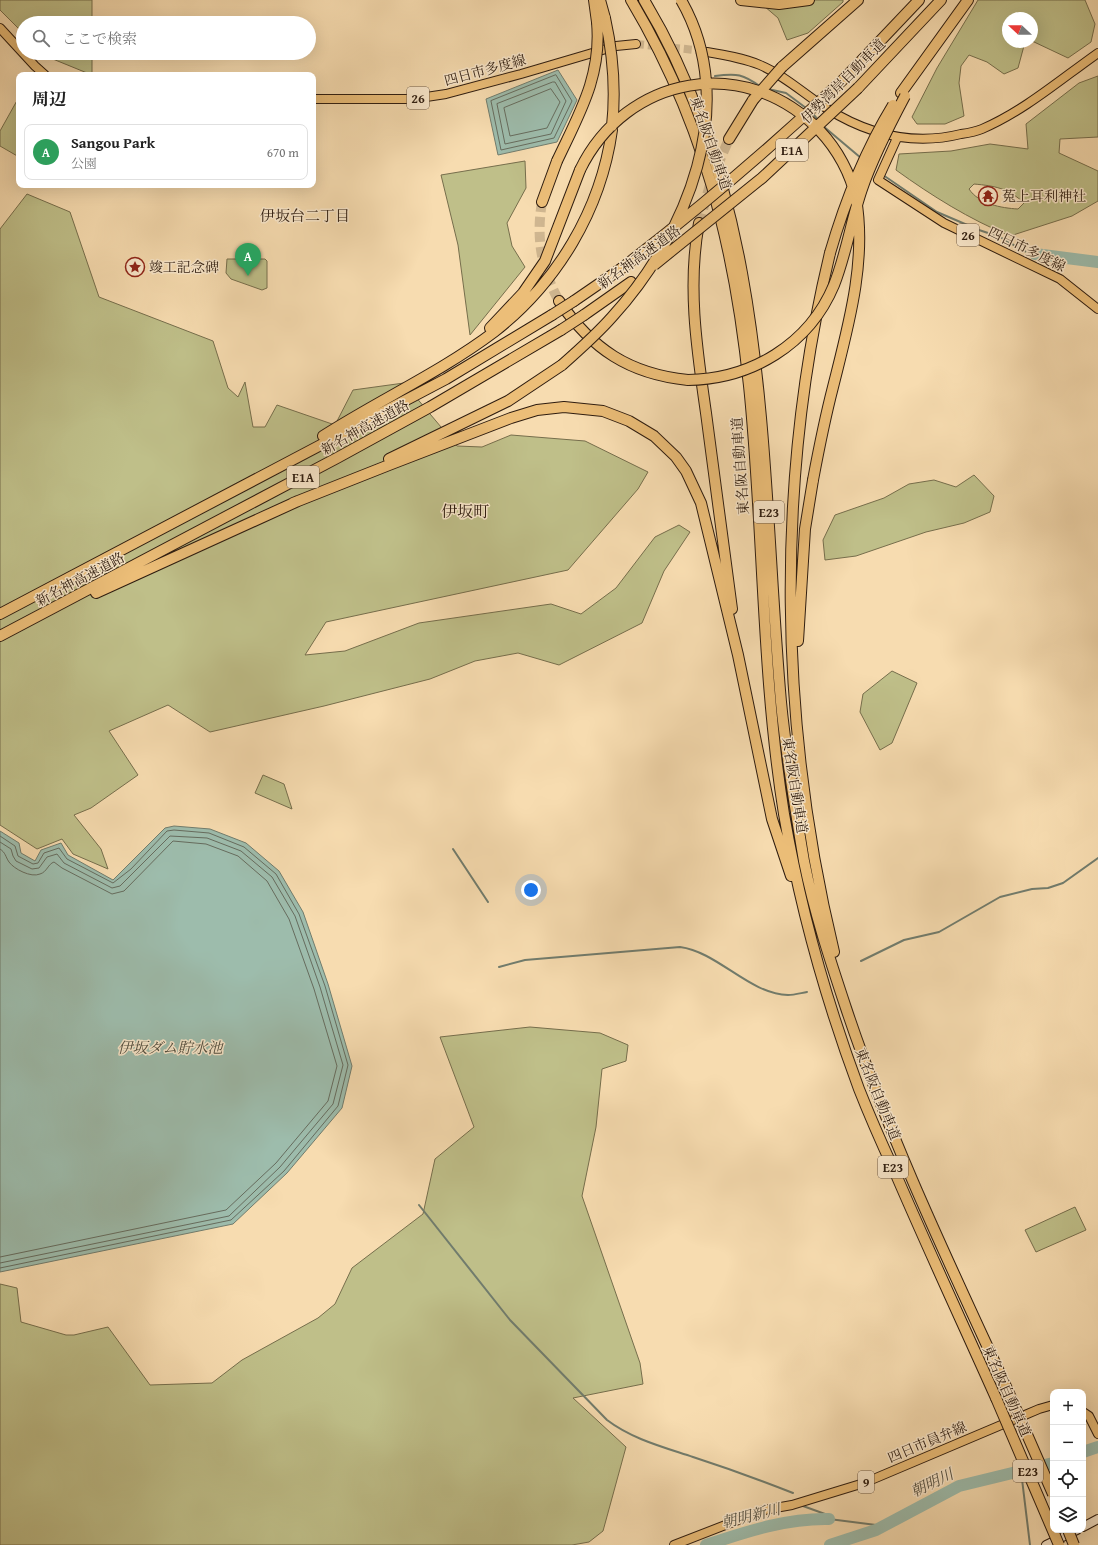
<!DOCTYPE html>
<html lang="ja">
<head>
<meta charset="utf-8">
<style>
  body { margin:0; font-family:"Gentium Book Plus","Noto Serif JP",serif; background:#f2f2f2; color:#222 }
  .controls { position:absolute; right:12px; bottom:12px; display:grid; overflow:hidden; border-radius:8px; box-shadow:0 4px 16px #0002 }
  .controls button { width:36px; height:36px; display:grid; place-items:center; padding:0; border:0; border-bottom:1px solid #e0e0e0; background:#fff; color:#222; font:20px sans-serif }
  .compass { position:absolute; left:1002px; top:12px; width:36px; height:36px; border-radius:50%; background:#fff; box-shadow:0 4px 16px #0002; rotate:292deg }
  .you { position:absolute; left:531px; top:890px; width:14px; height:14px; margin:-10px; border:3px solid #fff; border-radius:50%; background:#1a73e8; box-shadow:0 0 0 6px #1a73e833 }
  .badge { display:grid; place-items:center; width:26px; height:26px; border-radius:50%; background:#8f2418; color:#fff; font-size:13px; font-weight:700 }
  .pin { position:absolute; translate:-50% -33px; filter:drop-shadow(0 1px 2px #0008) }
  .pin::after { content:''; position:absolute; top:21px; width:14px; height:12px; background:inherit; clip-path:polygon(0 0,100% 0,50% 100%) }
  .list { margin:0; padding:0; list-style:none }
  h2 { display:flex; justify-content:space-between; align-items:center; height:52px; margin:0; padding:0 16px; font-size:17px }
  h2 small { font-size:13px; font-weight:400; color:#767676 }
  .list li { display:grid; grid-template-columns:26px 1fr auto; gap:12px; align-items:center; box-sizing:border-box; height:56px; margin:0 8px 8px; padding:0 8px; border:1px solid #e0e0e0; border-radius:8px }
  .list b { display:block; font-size:15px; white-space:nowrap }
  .list p { margin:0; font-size:13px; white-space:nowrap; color:#767676 }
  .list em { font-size:13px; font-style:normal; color:#767676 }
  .icon { flex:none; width:22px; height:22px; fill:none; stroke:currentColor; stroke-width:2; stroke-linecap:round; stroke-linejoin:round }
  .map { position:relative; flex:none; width:1098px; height:1545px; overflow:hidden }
  .search { position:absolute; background:#fff; box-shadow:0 4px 16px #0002; left:16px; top:16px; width:300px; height:44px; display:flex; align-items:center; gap:10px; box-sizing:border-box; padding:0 14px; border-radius:22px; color:#767676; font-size:15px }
  .panel { position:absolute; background:#fff; box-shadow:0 4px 16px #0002; left:16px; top:72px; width:300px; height:116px; border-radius:8px }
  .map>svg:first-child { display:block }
  .green { fill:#bfbf89; stroke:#766e4c; fill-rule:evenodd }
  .water { fill:#9dbcac; stroke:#717c6d }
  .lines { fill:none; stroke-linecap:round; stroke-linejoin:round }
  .shore { stroke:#666c5e; stroke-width:1 }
  .stream { stroke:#717c6d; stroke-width:2 }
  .river { stroke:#9dbcac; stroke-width:12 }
  .primary-tunnel { stroke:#cfb690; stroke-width:8; stroke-dasharray:8 4; stroke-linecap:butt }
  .motorway-tunnel { stroke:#cfb690; stroke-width:10; stroke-dasharray:10 5; stroke-linecap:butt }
  .secondary-casing { stroke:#2e1c0f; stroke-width:10 }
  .primary-casing { stroke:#2e1c0f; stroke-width:10 }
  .motorway-casing { stroke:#2e1c0f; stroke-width:12 }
  .secondary { stroke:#fae8cc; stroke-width:8 }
  .primary { stroke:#ecbe78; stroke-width:8 }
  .motorway { stroke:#ecbe78; stroke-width:10 }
  .motorway-bridge-casing { stroke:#2e1c0f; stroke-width:12; stroke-linecap:butt }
  .motorway-bridge { stroke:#ecbe78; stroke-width:10 }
  .labels { text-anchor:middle; stroke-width:3; stroke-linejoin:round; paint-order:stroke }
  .shield { fill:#fae8cc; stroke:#6b5948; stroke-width:1 }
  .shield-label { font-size:13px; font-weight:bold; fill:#2e1c0f }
  .street-label { font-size:14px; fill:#2e1c0f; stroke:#fae8cc }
  .poi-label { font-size:14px; fill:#2e1c0f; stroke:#fae8cc; text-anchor:start }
  .neighbourhood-label { font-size:15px; fill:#2e1c0f; stroke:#fae8cc }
  .water-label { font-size:15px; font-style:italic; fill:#4f4c3e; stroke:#fae8cc }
  .quarter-label { font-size:16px; fill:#2e1c0f; stroke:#fae8cc }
</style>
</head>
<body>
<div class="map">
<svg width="1098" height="1545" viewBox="0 0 1098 1545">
  <rect width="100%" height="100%" fill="#f7dcb0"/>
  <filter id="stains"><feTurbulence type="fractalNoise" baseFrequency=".005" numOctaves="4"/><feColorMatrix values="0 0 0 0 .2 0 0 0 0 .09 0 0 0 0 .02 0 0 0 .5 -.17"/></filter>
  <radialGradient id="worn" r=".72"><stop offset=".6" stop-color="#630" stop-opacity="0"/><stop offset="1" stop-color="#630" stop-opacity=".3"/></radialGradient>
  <path class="green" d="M 0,0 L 92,0 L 92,23 L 23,23 L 23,33 L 0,10 Z
    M 757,0 L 843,0 L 843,2 L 808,33 L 787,40 L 778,18 Z
    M 978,0 L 1085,0 L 1095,24 L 1091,42 L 1068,58 L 1032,41 L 1032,18 L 1008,18 L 1008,42 L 1025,42 L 1018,68 L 1004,74 L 987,62 L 969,55 L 961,66 L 959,83 L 964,116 L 945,124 L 917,124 L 912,117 L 937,68 Z
    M 42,53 L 92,53 L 92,75 L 43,55 Z
    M 1098,76 L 1098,137 L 1060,139 L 1059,153 L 1098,171 L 1098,201 L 1072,216 L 1010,236 C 969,219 932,196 896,170 L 899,154 L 951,151 L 990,144 L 1028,149 L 1026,124 L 1079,83 ZM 974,184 C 995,186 1008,188 1024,203 L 1018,209 C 1001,208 979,204 969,189 Z
    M 19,97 L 19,157 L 0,146 L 0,131 Z
    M 525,161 L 526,188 L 507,223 L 512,246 L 525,267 L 470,335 L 458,245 L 441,175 Z
    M 27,194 L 70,212 L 99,297 L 213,341 L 228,388 L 238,397 L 245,382 L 253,427 L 265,427 L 277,405 L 335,425 L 353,390 L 404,383 L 457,446 L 482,447 L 511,435 L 585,441 L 648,472 L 638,489 L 568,570 L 326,622 L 305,655 L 345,651 L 419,623 L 551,604 L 581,614 L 616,588 L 655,537 L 679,525 L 690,532 L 664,571 L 642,623 L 559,665 L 518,653 L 475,661 L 430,679 L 324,706 L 210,732 L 168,705 L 109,731 L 138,775 L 91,808 L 74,815 L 101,849 L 108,869 L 73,854 L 62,839 L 37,849 L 0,825 L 0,229 Z
    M 227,259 L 265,259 L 267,261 L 267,288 L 262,290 L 231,279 L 226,273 Z
    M 974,475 L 994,496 L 990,512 L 964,523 L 926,532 L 856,556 L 825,560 L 823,540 L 835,515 L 884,498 L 909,484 L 934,480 L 956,487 Z
    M 892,671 L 917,683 L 892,743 L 880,750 L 860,712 L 863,694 Z
    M 263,775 L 284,784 L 292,809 L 255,793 Z
    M 530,1027 L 600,1033 L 628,1045 L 626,1061 L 602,1069 L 596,1127 L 582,1196 L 640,1363 L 643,1384 L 573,1398 L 626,1447 L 603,1531 L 589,1542 L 572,1545 L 0,1545 L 0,1284 L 17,1288 L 21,1322 L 66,1335 L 74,1335 L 108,1327 L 150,1385 L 212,1383 L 242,1360 L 318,1318 L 335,1304 L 352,1268 L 423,1214 L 435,1159 L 474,1127 L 440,1037 Z
    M 1075,1207 L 1086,1230 L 1036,1252 L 1025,1230 Z"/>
  <path class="water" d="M 558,70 L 577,100 L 557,142 L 498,155 L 486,99 Z
    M 174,826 L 210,829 L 246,843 L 279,871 L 303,912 L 328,984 L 352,1066 L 342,1108 L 287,1173 L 233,1224 L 0,1272 L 0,831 L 19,843 L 21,853 L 35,861 L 41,850 L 61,843 L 68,855 L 113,880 L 165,828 Z"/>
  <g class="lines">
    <path class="shore" d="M 556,75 L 572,101 L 554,138 L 501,150 L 491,101 Z
      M 553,82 L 555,82 L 566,101 L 551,134 L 505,144 L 497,104 Z
      M 551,89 L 560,102 L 547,128 L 510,136 L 504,108 Z
      M 0,836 L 15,846 L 18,856 L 33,864 L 38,863 L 44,853 L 59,848 L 67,859 L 113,883 L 131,869 L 167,831 L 174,830 L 209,833 L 244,847 L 276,874 L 299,914 L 325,986 L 348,1065 L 338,1106 L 284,1171 L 231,1220 L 0,1268
      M 0,842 L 11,849 L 13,856 L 16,861 L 32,869 L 39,868 L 47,857 L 57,854 L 64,863 L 112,888 L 120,886 L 170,836 L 207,838 L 241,851 L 272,877 L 295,916 L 320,987 L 343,1065 L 333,1104 L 280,1167 L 229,1216 L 0,1263
      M 0,849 C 6,853 5,856 9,862 C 14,869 31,878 40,874 C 47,872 48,864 54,862 L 62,868 L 112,894 L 124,891 L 173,841 L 206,844 L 238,856 L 267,881 L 289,919 L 314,989 L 337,1066 L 328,1101 L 276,1163 L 226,1210 L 0,1257"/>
    <path class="stream" d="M 715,76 C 737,73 743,74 761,87
      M 768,89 L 786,93 L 806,108
      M 813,114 L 819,121
      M 823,126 L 861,158
      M 883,175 L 937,212 L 979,230 L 1000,237 L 1024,251 L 1035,254
      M 453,849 L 488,902
      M 861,961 L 904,940 L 939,932 L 1000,897 L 1032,889 L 1048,888 L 1063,883 L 1098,858
      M 499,967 L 525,960 L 680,947 C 718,952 749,994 788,995 C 794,995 801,993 807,992
      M 419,1205 L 510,1320 L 607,1420 C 632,1439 663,1447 693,1457 C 727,1468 760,1480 793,1493
      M 1021,1471 L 1030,1545
      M 803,1506 L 825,1514 L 829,1519 L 884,1526"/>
    <path class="river" d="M 1035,254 L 1098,262
      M 1083,1452 L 1098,1447
      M 706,1545 C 746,1532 786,1518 829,1519
      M 830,1545 L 876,1530 L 959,1486 L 1053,1463"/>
    <path class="primary-tunnel" d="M 636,44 L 705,51"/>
    <path class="motorway-tunnel" d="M 542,202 C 536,238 541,268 559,301
      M 699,223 L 712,178 L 729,139"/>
    <g class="secondary-casing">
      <path id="secondary" d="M 1083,1527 L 1098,1519
        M 1046,1545 L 1077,1530"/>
    </g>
    <g class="primary-casing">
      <path id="primary" d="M 0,28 L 35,66 L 45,75
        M 707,52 C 725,55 743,58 760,65 C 784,75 804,94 826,108 C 867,134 913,146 961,134 C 968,133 975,132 982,129 C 1024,111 1061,79 1098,53
        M 313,99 L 413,99 L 446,94 L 521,74 L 616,46 L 636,44
        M 897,138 L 878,180 L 944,223 L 1060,279 L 1098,309
        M 1083,1412 L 1089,1416 L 1098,1434
        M 674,1545 L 764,1510 L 792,1505 L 864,1483 L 1039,1409 L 1053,1405"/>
    </g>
    <g class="motorway-casing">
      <path id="motorway" d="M 594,0 L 597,22
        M 600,0 L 605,18
        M 631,0 C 671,67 701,141 720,216 C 770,411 752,616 784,814 C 800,908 826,1000 859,1089 C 870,1117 882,1144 894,1170 C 927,1247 962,1322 996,1398
        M 644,0 C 772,212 760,464 781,702 C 786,755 795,808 804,861 C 814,911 830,960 846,1008 C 890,1140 950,1265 1008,1391
        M 741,0 L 779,4 L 809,0
        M 782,67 L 858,0
        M 846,77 L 919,0
        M 858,88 L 941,0
        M 901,93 L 968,0
        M 729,139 L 753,100
        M 542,202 L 557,161
        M 699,223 C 687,286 697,350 706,413 C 715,479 724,544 732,609
        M 830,253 C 775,481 779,724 834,952
        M 559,301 C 592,349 629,374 688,380
        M 574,301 L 622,268
        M 584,315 L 631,282
        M 490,328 L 523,293 L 545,261 L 580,170
        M 323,436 C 379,400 441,372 494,332 C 557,283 601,210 612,130
        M 389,459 L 508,401 L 562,365
        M 293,503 L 389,465 L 511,418 L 537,410 L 564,407 L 603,411 L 629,421 L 654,436 L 676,457 L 686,471 L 701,503 L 738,655 L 772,819 L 791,876
        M 96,593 L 298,501
        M 0,614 L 446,379 L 552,315
        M 0,636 L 337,458 L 430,407 L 561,330
        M 798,641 L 805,529 L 813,480"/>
    </g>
    <use href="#secondary" class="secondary"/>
    <use href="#primary" class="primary"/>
    <use href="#motorway" class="motorway"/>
    <g class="motorway-bridge-casing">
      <path id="motorway-bridge" d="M 605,18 C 613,54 616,89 612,126
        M 753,100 L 782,67
        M 557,161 C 579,114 602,76 597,22
        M 580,170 C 626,75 746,53 820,131 C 837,149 851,174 856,199 C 867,261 848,327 833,387 C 825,418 819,448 813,480
        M 830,253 C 845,201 865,151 893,105
        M 654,265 L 762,178 L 858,88
        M 622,268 C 700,208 774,145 846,77
        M 552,315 L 574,301
        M 561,330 L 584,315
        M 562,365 C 579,350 597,334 612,317 C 687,235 741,104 681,0
        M 688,380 C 751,379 809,345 834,285 C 846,255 851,221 862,189 C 873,157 889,126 905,96
        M 1008,1391 L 1053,1494
        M 996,1398 L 1059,1545
        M 1068,1530 L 1074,1545"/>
    </g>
    <use href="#motorway-bridge" class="motorway-bridge"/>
  </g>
  <defs>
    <g id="temple-ring" transform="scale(1)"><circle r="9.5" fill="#fae8cc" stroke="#8f2418" stroke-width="1.5"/><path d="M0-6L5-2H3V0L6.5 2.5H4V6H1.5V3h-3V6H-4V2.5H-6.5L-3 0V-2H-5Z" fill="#8f2418"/></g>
    <g id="sight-ring" transform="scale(1)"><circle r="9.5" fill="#fae8cc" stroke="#8f2418" stroke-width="1.5"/><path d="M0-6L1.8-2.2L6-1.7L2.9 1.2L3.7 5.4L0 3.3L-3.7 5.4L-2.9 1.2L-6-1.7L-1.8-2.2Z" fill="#8f2418"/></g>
  </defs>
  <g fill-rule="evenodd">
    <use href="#temple-ring" x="988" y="196"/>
    <use href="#sight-ring" x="135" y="267"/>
  </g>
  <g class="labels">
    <g class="shield">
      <rect x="407" y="87" width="22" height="22" rx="3"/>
      <rect x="776" y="139" width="32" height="22" rx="3"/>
      <rect x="957" y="224" width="22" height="22" rx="3"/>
      <rect x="287" y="466" width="32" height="22" rx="3"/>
      <rect x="754" y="501" width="30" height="22" rx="3"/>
      <rect x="878" y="1156" width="30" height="22" rx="3"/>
      <rect x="1013" y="1460" width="30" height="22" rx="3"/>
      <rect x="858" y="1471" width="16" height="22" rx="3"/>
    </g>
    <g class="shield-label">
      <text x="418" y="103">26</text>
      <text x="792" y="155">E1A</text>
      <text x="968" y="240">26</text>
      <text x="303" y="482">E1A</text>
      <text x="769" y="517">E23</text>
      <text x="893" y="1172">E23</text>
      <text x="1028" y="1476">E23</text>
      <text x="866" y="1487">9</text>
    </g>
    <g class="street-label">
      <text transform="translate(485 70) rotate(-15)" y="5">四日市多度線</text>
      <text transform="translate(843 81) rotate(-45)" y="5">伊勢湾岸自動車道</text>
      <text transform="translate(711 143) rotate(71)" y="5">東名阪自動車道</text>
      <text transform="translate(1027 249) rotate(26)" y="5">四日市多度線</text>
      <text transform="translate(639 257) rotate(-36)" y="5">新名神高速道路</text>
      <text transform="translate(365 427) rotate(-29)" y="5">新名神高速道路</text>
      <text transform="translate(740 466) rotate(-94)" y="5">東名阪自動車道</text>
      <text transform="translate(80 579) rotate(-28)" y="5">新名神高速道路</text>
      <text transform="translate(795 785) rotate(81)" y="5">東名阪自動車道</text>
      <text transform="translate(878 1094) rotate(68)" y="5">東名阪自動車道</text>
      <text transform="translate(1007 1391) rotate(66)" y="5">東名阪自動車道</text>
      <text transform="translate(927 1442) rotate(-23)" y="5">四日市員弁線</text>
    </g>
    <g class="poi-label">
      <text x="1002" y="201">菟上耳利神社</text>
      <text x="149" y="272">竣工記念碑</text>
    </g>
    <g class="neighbourhood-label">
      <text x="305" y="221">伊坂台二丁目</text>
    </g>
    <g class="water-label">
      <text x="170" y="1053">伊坂ダム貯水池</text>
      <text transform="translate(932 1483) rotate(-26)" y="5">朝明川</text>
      <text transform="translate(751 1516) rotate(-14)" y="5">朝明新川</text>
    </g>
    <g class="quarter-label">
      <text x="465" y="517">伊坂町</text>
    </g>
  </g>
  <rect width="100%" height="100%" filter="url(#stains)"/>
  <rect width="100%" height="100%" fill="url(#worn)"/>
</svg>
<div class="controls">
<button>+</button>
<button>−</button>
<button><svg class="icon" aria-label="locate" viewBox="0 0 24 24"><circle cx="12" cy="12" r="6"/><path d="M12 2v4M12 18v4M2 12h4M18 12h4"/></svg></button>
<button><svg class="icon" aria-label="layers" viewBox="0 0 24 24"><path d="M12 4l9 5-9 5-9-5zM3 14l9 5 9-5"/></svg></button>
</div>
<svg class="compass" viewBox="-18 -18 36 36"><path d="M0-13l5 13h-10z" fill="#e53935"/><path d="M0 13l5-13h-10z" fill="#767676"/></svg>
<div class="you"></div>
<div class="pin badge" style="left:248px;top:276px;background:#2e9e5b">A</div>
<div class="search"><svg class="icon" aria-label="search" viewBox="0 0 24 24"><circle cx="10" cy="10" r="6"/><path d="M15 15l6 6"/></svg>ここで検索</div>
<section class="panel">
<h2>周辺<small></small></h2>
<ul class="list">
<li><span class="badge" style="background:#2e9e5b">A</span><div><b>Sangou Park</b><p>公園</p></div><em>670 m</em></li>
</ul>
</section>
</div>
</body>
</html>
